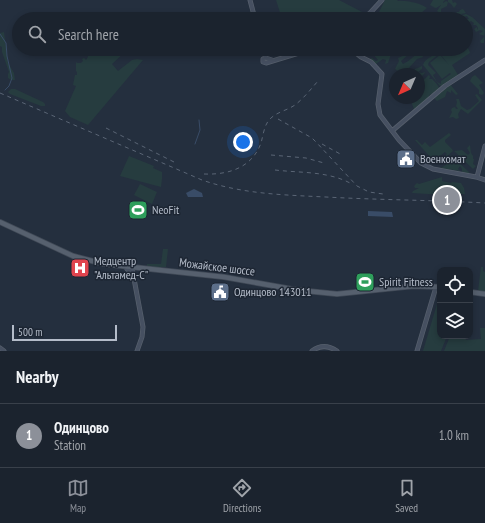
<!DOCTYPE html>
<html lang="en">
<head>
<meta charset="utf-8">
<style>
  body { margin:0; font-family:"PT Sans Narrow",sans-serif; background:#282f3a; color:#f1f3f6 }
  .controls { position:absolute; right:12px; bottom:12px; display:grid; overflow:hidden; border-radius:8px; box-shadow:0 2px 6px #0003 }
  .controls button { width:36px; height:36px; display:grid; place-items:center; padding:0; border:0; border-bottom:1px solid #39404a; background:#1b232e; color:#f1f3f6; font:20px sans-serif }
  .compass { position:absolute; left:389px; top:68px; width:36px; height:36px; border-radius:50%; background:#1b232e; box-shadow:0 2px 6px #0003; rotate:224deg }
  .scale { position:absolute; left:12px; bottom:10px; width:105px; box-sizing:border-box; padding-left:4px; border:2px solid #b4bcc9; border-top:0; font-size:11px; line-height:14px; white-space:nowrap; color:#b4bcc9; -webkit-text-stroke:3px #1d2633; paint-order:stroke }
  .you { position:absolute; left:243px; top:142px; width:14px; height:14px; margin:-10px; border:3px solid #fff; border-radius:50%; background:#1a73e8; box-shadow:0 0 0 6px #1a73e833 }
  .badge { display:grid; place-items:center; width:26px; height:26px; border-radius:50%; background:#8c9099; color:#fff; font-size:13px; font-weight:700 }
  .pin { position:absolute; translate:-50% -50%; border:2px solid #fff; box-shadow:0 1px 4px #0006 }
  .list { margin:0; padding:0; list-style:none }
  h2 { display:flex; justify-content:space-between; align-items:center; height:52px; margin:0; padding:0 16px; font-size:17px }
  h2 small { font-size:13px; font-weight:400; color:#a0a4aa }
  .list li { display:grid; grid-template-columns:26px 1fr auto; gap:12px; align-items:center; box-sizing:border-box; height:64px; padding:0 16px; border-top:1px solid #39404a }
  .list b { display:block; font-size:15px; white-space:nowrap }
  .list p { margin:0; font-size:13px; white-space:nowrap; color:#a0a4aa }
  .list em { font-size:13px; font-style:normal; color:#a0a4aa }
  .icon { flex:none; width:22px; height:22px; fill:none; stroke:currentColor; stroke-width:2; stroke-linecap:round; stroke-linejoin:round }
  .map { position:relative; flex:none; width:485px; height:351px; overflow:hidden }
  .search { position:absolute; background:#1b232e; box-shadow:0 2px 6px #0003; left:12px; right:12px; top:12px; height:44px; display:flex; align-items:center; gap:10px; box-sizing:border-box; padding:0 14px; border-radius:22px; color:#a0a4aa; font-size:15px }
  .sheet { height:116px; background:#1b232e }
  nav { display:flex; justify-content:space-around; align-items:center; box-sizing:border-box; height:56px; border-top:1px solid #39404a; background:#1b232e; font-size:11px; color:#a0a4aa }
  nav a { display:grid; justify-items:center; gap:2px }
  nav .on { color:#8c9099 }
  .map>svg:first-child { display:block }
  .green { fill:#263c3f; fill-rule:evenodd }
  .water { fill:#394c67 }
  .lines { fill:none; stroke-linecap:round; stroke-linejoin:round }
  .stream { stroke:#394c67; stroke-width:1 }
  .secondary-casing { stroke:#565f6c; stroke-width:5 }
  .primary-casing { stroke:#414a57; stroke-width:6 }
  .secondary { stroke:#465061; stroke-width:3.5 }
  .primary { stroke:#56606e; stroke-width:4.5 }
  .rail { stroke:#5a6575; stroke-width:1; stroke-dasharray:4 4; stroke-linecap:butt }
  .labels { text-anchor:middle; stroke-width:3; stroke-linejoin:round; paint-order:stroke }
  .poi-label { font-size:12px; fill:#b4bcc9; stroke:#1d2633; text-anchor:start }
  .street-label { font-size:12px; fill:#b4bcc9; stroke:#1d2633 }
</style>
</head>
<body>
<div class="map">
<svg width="485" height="351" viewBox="0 0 485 351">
  <rect width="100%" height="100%" fill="#242f3e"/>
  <path class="green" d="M 276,0 L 339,0 L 364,13 L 364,16 L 360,19 L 282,19 Z
    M 385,0 L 397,0 L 398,1 C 405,0 421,3 427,8 L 421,13 L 417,12 L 414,19 L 379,19 L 379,12 Z
    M 433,0 L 445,0 L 443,2 L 443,3 L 446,1 L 448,2 L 448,0 L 452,0 L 453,3 L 455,2 L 457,4 L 454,8 L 451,4 L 448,2 L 447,6 L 441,9 L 441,12 L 443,15 L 443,16 L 437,11 L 441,5 L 436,8 L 430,6 L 434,7 L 430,5 Z
    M 463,9 L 466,13 L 461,14 L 462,15 L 466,14 L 472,17 L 485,29 L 484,43 L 481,43 L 480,41 L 485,36 L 479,34 L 483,31 L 480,30 L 476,32 L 474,29 L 477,27 L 477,30 L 478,28 L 476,25 L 473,25 L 474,23 L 471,21 L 466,24 L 466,19 L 469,19 L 467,16 L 463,17 L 462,19 L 460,19 L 461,17 L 456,19 L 454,17 L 457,12 L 459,12 L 460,10 Z
    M 4,32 L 8,63 L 14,73 L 15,80 L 11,80 L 8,78 L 8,74 L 9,72 L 2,52 L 2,47 L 0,46 L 0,33 Z
    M 466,46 L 469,50 L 470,53 L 452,65 L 458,75 L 443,87 L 441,86 L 441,85 L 440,86 L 423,65 C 425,58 434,56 440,51 L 440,49 L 447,49 L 446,52 L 450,56 L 461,49 L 466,50 ZM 439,54 L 441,55 L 449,65 L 440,55 L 430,63 L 442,79 L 450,73 L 451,74 L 441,81 L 441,84 L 437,82 L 433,75 L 436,73 L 428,65 L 429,62 Z
    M 88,49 L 124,49 L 126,51 L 112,64 L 118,71 L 132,60 L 137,59 L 143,60 L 88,125 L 70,117 L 65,111 L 76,86 L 73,85 L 75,75 L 77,75 L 77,72 L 76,71 L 76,62 L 77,63 L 81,63 L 83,61 L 82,59 L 84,58 L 86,60 L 88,57 Z
    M 377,49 L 401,49 L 401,52 L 398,55 L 398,51 L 396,54 L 391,54 L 388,63 L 385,64 L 386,60 L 383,59 L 376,64 L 369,59 L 372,58 L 376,61 L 378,60 L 373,54 Z
    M 418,49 L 421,49 L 423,57 L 417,59 L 408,69 L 409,71 L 413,72 L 415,69 L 418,68 L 422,66 L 422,69 L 418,72 L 422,73 L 425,72 L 424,74 L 419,79 L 419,74 L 415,72 L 414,74 L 397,74 L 398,71 L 395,69 L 399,61 L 398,58 L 405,55 L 401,52 L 404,50 L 406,51 L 405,54 L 409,54 L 401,61 L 403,64 C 409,61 415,56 419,51 Z
    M 429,75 L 430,77 L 429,79 L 432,79 C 436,83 440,87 441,93 L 450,84 L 458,94 L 456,95 L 451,90 L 451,93 L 447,91 L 445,97 L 437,101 L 435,99 L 433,94 L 429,95 L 429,97 L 417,109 L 414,109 L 412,104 L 414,98 L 419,98 L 419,84 Z
    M 475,75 L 483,83 L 479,85 L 484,93 L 482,95 L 479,94 L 479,90 L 470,81 L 472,77 Z
    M 11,89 L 15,89 L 43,102 L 45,104 L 45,106 L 41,106 L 10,94 L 8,92 Z
    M 477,94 L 482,100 L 468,114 L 461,109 L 458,114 L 459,118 L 456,119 L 453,117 L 449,118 L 452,112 L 451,110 L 452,108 L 455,107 L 456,109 L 458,109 L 456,106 L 457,102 L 456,99 L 459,99 L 461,106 L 467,110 L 470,109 L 479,101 L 475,95 Z
    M 449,133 L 451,135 L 445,140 L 445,142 L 452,149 L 453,151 L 446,157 L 445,156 L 447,154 L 445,152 L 440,156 L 440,157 L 438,157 L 436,155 L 431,158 L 415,140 L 417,140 L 422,145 L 425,142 L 430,147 Z
    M 470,145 L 471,153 L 473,156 L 473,159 L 474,159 L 473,164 L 476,166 L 473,169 L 454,151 L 462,150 L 468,155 L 470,153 L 467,148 Z
    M 451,155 L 469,172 L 469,174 L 462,172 L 462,169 L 460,166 L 458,169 L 460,171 L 441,168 L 447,164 L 446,161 L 447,161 L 448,163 L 450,161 L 449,160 L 447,160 L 448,158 Z
    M 129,156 L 154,166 L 153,168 L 162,172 L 162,179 L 161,187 L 120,176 Z
    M 442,177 L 442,181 L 451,183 L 452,182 L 461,183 L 464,188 L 465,194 L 460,194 L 459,196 L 412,193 L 413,191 L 419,188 L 415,188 L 414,186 L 417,183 L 419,184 Z
    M 140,184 L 157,192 L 152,204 L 134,195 Z
    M 163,249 L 168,249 L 166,267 L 147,267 L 147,264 L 161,264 Z
    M 481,267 L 483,267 L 483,271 L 485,272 L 485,292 L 478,291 Z
    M 439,292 L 440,292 L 440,336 L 447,336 L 441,351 L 423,351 L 440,294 Z
    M 480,328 L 485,328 L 485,351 L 444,351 L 450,336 L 465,336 L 466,340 L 481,339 Z"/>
  <path class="water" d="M 194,189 L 202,193 L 203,197 L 188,197 L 186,193 Z
    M 368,211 L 392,212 L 393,217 L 368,216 Z"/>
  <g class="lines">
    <path class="stream" d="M 0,34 L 6,43 L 7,56 L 12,78 L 9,86 L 5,90
      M 195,144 L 200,130 L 199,120"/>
    <g class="secondary-casing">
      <path id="secondary" d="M 250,0 L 255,19
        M 362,19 L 370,13 L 382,0
        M 262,49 L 266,58 L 272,60
        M 351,49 L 361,57 L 371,62 L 382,74 L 378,104 L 380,115 L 399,140 L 421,163 L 433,169 L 476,177 L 485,180
        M 263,59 L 263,62 L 266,63 L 312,49
        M 392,131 L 445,86 L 485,60
        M 477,177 L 485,146
        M 132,268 L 143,327 L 142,337 L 137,351
        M 127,269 L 132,273
        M 0,348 L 4,351
        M 312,351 C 320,345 328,345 337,351
        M 417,351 L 436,287"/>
    </g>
    <g class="primary-casing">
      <path id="primary" d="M 0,222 L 73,256 L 104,264 L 224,277 L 297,290 L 337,294 L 414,286 L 440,287
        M 470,292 L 485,294"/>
    </g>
    <use href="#secondary" class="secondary"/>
    <use href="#primary" class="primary"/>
    <path class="rail" d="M 0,93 L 202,180 C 242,194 284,195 326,197 C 379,200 432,200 485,203
      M 278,119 L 312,138 L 316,142 L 357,186 L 369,192 L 383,194
      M 106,128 L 176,163
      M 322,144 L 342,155
      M 271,155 L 306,158 L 324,163
      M 275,170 C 300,173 327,171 350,183
      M 204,174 C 228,175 252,168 261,143 C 263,136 264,126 269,120 C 276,112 286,111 295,105 C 304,98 311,89 318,81"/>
  </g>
  <defs>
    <g id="civic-square" transform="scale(1)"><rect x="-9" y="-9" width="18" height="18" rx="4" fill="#5c6f8a" stroke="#1d2633"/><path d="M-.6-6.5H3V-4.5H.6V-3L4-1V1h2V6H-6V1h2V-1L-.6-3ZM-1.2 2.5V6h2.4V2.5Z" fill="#fff"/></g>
    <g id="stadium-square" transform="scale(1)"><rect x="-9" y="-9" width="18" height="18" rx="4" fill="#2e9e5b" stroke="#1d2633"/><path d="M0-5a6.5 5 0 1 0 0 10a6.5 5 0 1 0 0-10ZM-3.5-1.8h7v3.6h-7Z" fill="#fff"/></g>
    <g id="hospital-square" transform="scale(1)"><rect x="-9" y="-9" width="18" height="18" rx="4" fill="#e0444e" stroke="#1d2633"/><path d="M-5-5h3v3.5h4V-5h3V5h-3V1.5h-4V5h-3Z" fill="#fff"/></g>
  </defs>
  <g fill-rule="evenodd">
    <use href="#civic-square" x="406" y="159"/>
    <use href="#stadium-square" x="138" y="210"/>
    <use href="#hospital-square" x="80" y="268"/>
    <use href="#stadium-square" x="365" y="282"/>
    <use href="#civic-square" x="220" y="292"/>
  </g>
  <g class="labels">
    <g class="poi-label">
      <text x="420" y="163">Военкомат</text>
      <text x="152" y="214">NeoFit</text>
      <text x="94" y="265">Медцентр<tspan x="94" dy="14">"Альтамед-С"</tspan></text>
      <text x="379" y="286">Spirit Fitness</text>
      <text x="234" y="296">Одинцово 143011</text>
    </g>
    <g class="street-label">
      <text transform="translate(217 267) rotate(7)" y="4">Можайское шоссе</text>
    </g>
  </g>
</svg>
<div class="controls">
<button><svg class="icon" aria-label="locate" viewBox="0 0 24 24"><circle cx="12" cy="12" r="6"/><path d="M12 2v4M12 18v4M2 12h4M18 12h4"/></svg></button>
<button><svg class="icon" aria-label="layers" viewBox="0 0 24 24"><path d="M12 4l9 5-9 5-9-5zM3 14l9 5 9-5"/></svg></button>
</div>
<svg class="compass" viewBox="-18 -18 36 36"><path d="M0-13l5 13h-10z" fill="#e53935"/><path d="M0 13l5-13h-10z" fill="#a0a4aa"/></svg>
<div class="scale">500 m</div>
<div class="you"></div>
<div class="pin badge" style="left:447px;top:200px">1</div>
<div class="search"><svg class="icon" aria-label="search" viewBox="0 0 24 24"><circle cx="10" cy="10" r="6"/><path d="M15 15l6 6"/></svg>Search here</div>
</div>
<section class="sheet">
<h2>Nearby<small></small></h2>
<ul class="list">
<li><span class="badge">1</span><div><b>Одинцово</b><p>Station</p></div><em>1.0 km</em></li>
</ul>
</section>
<nav>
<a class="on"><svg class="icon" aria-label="map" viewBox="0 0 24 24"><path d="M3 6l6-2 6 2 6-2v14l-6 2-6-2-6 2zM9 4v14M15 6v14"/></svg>Map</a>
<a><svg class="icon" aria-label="directions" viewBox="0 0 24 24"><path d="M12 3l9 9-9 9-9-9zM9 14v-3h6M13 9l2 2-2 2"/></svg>Directions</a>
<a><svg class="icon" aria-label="saved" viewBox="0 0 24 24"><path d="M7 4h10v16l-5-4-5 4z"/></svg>Saved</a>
</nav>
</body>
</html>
